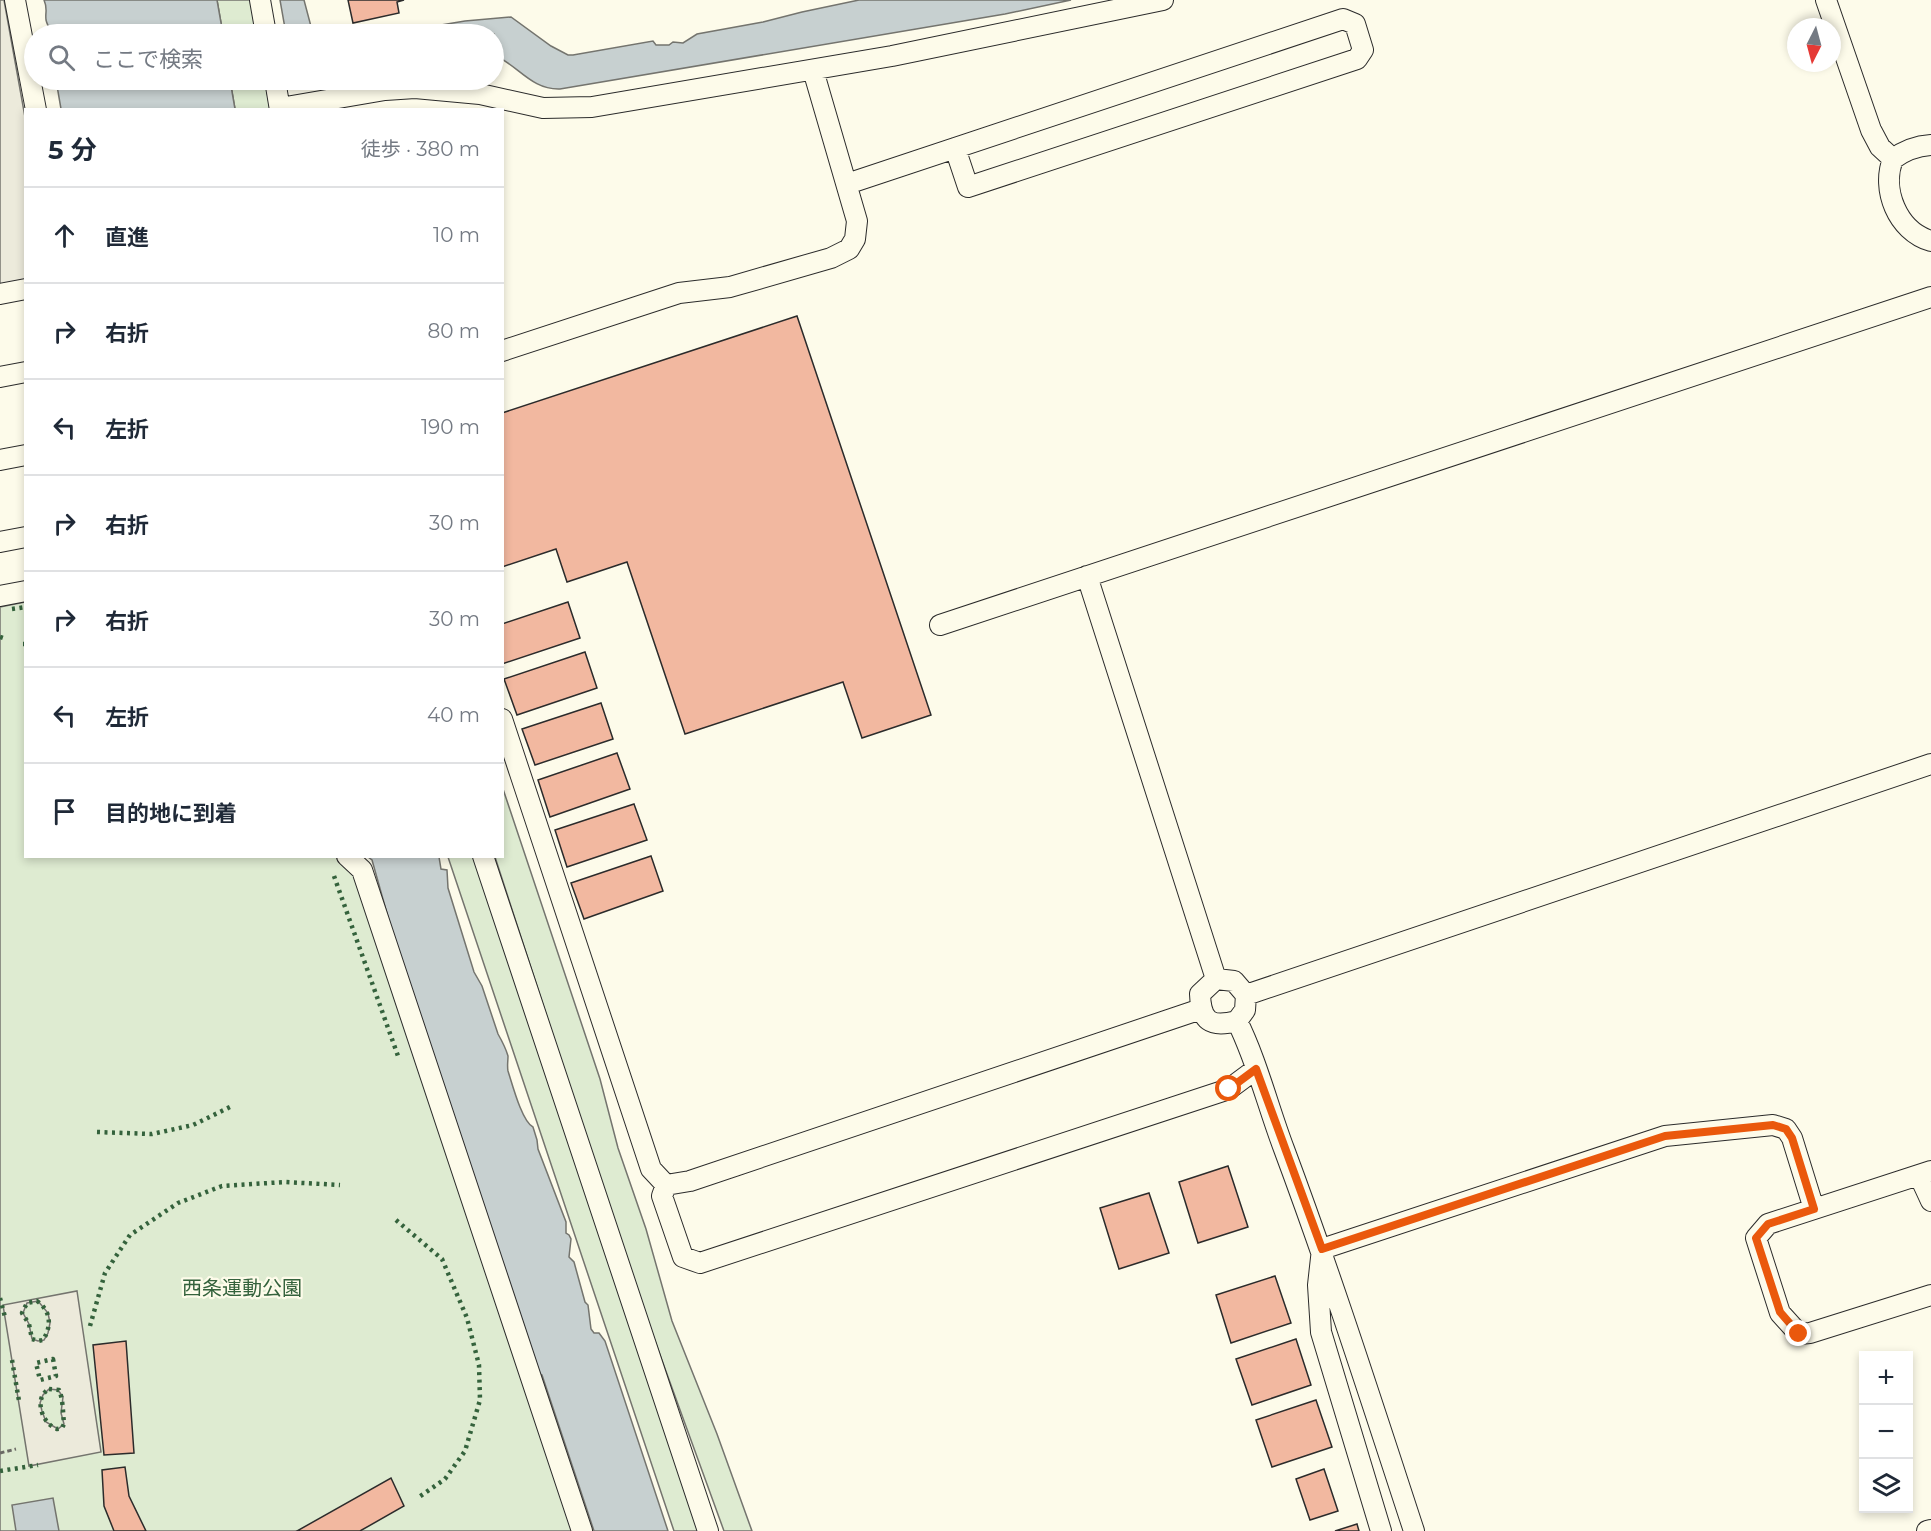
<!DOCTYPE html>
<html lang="ja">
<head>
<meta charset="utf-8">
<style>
  body { margin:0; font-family:Montserrat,"Noto Sans JP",sans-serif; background:#f6f6f7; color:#1f2937 }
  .controls { position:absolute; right:18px; bottom:18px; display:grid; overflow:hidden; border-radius:0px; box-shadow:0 3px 9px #0003 }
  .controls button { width:54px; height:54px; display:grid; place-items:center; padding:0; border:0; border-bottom:2px solid #e0e1e3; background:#fff; color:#1f2937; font:30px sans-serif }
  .compass { position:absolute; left:1787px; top:18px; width:54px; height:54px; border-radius:50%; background:#fff; box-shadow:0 3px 9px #0003; rotate:186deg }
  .stop { position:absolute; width:18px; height:18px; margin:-14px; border:4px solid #ea580c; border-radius:50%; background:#fff }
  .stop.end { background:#ea580c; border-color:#fff; box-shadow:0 2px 6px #0008 }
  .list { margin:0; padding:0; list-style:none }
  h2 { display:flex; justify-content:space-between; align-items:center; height:78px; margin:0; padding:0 24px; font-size:26px }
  h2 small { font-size:20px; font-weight:400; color:#747a83 }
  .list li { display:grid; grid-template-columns:39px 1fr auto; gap:18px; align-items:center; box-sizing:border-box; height:96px; padding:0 24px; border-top:2px solid #e0e1e3 }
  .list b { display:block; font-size:22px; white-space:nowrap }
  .list em { font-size:20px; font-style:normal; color:#747a83 }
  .icon { flex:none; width:33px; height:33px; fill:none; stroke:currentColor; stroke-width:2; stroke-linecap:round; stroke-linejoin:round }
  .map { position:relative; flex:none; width:1931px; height:1531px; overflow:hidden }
  .search { position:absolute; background:#fff; box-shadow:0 3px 9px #0003; left:24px; top:24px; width:480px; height:66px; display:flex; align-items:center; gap:15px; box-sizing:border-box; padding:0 21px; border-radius:33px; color:#747a83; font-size:22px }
  .panel { position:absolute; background:#fff; box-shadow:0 3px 9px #0003; left:24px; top:108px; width:480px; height:750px; border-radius:0px }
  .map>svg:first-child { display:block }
  .green { fill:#deebd1; stroke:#74746e; stroke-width:1.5 }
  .parking { fill:#eceadb; stroke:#74746e; stroke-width:1.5; fill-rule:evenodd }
  .water { fill:#c7d0d0; stroke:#74746e; stroke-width:1.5 }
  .building { fill:#f2b8a0; stroke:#2b2b2b; stroke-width:1.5 }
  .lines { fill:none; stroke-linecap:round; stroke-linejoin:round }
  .minor-casing { stroke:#2b2b2b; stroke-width:22 }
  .path { stroke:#6a6964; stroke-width:3; stroke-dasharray:4.5 3; stroke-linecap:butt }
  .minor { stroke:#fdfbea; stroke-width:20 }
  .hedge { stroke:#34623c; stroke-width:4.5; stroke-dasharray:3 4.5; stroke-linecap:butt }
  .route { stroke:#ea580c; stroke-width:8 }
  .labels { text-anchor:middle; stroke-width:4.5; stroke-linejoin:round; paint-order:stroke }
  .park-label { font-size:20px; fill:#34623c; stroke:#fdfbea }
</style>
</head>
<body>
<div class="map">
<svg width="1931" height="1531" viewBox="0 0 1931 1531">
  <rect width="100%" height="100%" fill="#fdfbea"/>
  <path class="green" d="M 217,0 L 252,0 L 258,34 L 223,34 Z
    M 230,80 L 265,80 L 270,109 L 235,109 Z
    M 25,602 L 26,856 L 339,856 L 358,873 L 578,1531 L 0,1531 L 0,607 Z
    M 503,789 L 600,1079 L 618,1148 L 646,1229 L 672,1321 L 717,1434 L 752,1531 L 724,1531 L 627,1264 L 495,857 L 502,856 Z
    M 448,857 L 474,857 L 701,1531 L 674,1531 Z"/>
  <path class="parking" d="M 0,0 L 4,0 L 25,117 L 26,283 L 0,288 Z
    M 77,1291 L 101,1452 L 29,1466 L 3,1305 ZM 38,1301 L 48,1313 L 50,1323 L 48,1333 L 44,1340 L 38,1341 L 32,1339 L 29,1324 L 23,1313 L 27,1303 ZM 49,1389 L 58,1390 L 63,1397 L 61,1413 L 64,1424 L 58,1429 L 46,1422 L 42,1411 L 40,1403 L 43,1395 Z"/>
  <path class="water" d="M 44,0 L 217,0 L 223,34 L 51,34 C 50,28 47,25 46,20 C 45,12 48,9 44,0 Z
    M 280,0 L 304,0 L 313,34 L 286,34 Z
    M 859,0 L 1071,0 L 1005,14 L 560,89 C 531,90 518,65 494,55 L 494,34 L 387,34 L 465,21 L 511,17 L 551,46 L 568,55 L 573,55 L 653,41 L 656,45 L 669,45 L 673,42 L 683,43 L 697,34 L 763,22 L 802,12 Z
    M 56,80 L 230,80 L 235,109 L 61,109 Z
    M 368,857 L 439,857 L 441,869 L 447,870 L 448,888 L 474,972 L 482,986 L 498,1034 C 502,1041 506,1049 508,1056 C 508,1061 507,1066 508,1071 C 512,1083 522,1122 533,1127 L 537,1140 L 538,1149 L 566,1222 L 566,1233 L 569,1235 L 571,1239 L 569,1257 L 574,1262 L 585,1302 L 588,1305 L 591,1329 L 594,1333 L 599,1333 L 605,1341 L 668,1531 L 594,1531 L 542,1375 L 538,1373 L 402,967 L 372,860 Z
    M 53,1498 L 59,1531 L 16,1531 L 12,1505 Z"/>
  <path class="building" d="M 348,0 L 404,0 L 397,2 L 399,13 L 353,23 Z
    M 797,316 L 931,715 L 862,738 L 843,682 L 685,734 L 627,562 L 567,582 L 556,549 L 502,567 L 502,413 Z
    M 568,602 L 580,638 L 502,664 L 502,624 Z
    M 585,652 L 597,688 L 517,715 L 504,679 Z
    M 601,703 L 613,739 L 535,765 L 522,729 Z
    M 617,753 L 630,789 L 550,817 L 538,780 Z
    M 634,804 L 647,840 L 567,867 L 555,830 Z
    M 651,856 L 663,891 L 584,919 L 571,883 Z
    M 1228,1166 L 1248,1227 L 1198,1243 L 1179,1182 Z
    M 1149,1193 L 1169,1253 L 1119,1269 L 1100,1208 Z
    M 1275,1276 L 1291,1323 L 1231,1343 L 1216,1295 Z
    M 1296,1339 L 1311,1385 L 1252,1405 L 1236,1359 Z
    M 126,1341 L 134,1453 L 104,1455 L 93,1345 Z
    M 1316,1400 L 1332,1447 L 1272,1467 L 1256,1420 Z
    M 125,1467 L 129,1496 L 146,1531 L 114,1531 L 104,1506 L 102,1470 Z
    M 1324,1469 L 1338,1511 L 1310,1520 L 1296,1479 Z
    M 391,1478 L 404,1506 L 360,1531 L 297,1531 Z
    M 1357,1524 L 1359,1531 L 1335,1531 Z"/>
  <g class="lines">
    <g class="minor-casing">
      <path id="minor" d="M 15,0 L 36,110
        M 260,0 L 266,34
        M 1826,0 L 1871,130 L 1880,147 L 1893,159 C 1881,189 1897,231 1931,241
        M 275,80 L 280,110
        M 280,108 L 385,90 L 415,88 L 480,94 L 543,108 L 592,107 L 892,56 L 1163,0
        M 1893,159 C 1905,150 1916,146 1931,145
        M 847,184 L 1343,19 L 1355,24 L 1363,50 L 1357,59 L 968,187 L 955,148
        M 0,294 L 26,289
        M 502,351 L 679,293 L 730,287 L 831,258 L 849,249 L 855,239 L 857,221 L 813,70
        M 0,377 L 26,372
        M 0,460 L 26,455
        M 0,542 L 26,537
        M 1087,576 L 1216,979 L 1234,981 L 1246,995 L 1245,1010 L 1237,1021 C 1257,1061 1268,1107 1284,1149 C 1331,1275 1372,1403 1414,1531
        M 0,596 L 26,591
        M 940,625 L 1931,297
        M 502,719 L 651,1169 L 666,1185 L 662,1196 L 683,1257 L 700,1263 L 1229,1089 L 1256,1069
        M 347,856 L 362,870 L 582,1531
        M 483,856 L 708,1531
        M 1216,979 L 1200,994 C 1201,1021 1210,1028 1237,1021
        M 1246,995 L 1931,764
        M 1931,1171 L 1768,1224 L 1756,1238 L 1780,1313 L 1799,1334 L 1810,1333 L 1931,1295
        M 1919,1175 L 1931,1201
        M 666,1185 L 690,1181 L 1201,1009
        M 1381,1531 L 1321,1332 L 1318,1285 L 1322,1249 L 1665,1136 L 1773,1125 L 1786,1129 L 1792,1138 L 1814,1209
        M 1927,1531 L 1931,1530"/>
    </g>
    <path class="path" d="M 0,1453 L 16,1449"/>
    <use href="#minor" class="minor"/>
    <path class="hedge" d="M 12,609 L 26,607
      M 0,637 L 3,638
      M 23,644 L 26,644
      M 334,876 L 398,1056
      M 97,1132 L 152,1134 L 193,1125 L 230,1107
      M 396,1220 L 442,1259 L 467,1318 L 479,1365 L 480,1400 L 465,1451 L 445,1479 L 419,1497
      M 0,1298 L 5,1317
      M 37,1301 C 51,1311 52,1326 43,1340 L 38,1341 L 32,1339 L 29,1324 L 22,1313 L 27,1303 Z
      M 90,1326 L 105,1273 L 130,1235 L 178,1203 L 222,1186 L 285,1182 L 340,1185
      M 53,1359 L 56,1376 L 40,1380 L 36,1363 Z
      M 12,1360 L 19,1401
      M 49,1389 L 59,1390 C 63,1398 63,1414 64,1424 L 62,1428 L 57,1429 C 42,1424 33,1398 49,1389 Z
      M 0,1471 L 38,1465"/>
  </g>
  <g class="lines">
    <path class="route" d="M 1229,1089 L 1256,1069 L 1322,1249 L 1665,1136 L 1773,1125 L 1786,1129 L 1792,1138 L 1814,1209 L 1768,1224 L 1756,1238 L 1780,1312 L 1799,1334"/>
  </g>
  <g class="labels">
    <g class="park-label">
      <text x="242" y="1295">西条運動公園</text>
    </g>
  </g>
</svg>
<div class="controls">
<button>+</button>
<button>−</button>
<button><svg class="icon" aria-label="layers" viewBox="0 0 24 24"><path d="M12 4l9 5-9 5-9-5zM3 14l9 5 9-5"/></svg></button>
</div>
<svg class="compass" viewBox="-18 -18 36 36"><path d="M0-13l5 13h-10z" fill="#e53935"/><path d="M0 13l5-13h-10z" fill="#747a83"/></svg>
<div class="stop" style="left:1229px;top:1089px"></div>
<div class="stop end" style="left:1799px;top:1334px"></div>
<div class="search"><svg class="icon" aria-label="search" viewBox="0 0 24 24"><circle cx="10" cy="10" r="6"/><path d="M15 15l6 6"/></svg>ここで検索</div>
<section class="panel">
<h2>5 分<small>徒歩 · 380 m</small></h2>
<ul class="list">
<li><svg class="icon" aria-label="ahead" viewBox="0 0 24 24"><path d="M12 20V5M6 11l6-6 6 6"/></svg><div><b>直進</b></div><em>10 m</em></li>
<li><svg class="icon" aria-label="right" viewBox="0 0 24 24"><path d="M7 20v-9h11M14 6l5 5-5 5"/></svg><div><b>右折</b></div><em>80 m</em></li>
<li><svg class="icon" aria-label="left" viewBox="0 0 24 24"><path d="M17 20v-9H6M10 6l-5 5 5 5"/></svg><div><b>左折</b></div><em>190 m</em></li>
<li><svg class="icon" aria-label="right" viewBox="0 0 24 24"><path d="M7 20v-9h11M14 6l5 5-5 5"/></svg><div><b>右折</b></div><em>30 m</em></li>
<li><svg class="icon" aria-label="right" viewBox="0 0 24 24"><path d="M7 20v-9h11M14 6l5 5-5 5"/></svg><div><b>右折</b></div><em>30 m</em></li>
<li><svg class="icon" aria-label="left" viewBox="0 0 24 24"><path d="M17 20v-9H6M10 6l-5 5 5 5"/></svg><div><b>左折</b></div><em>40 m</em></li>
<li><svg class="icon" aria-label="arrive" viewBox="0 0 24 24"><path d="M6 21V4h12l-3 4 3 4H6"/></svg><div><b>目的地に到着</b></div></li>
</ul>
</section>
</div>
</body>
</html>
